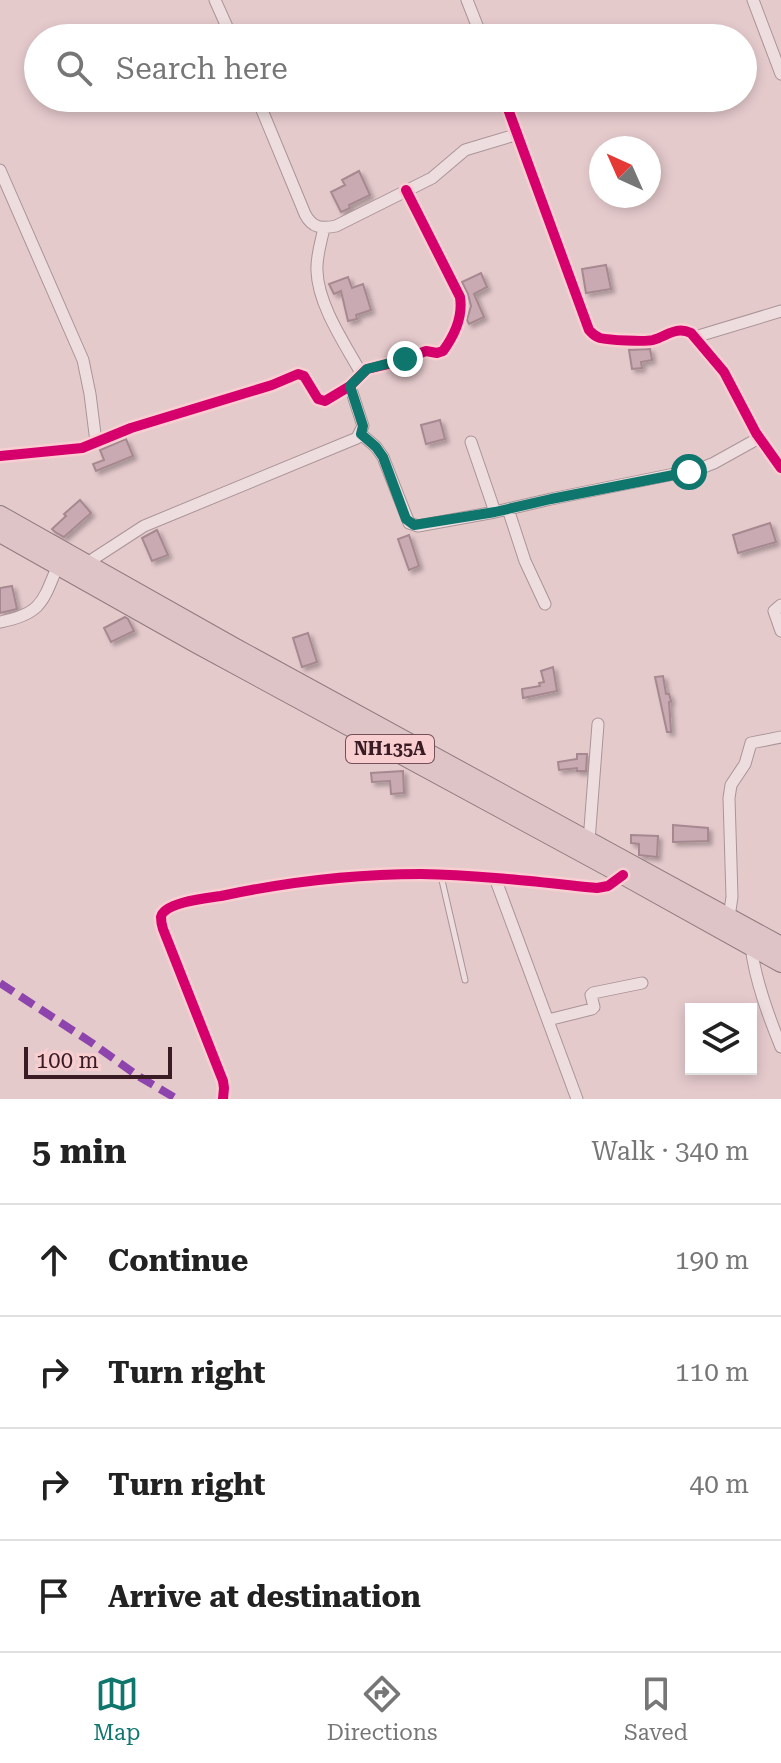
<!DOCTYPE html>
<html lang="en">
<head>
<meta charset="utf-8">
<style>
  body { margin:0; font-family:"Roboto Serif",serif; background:#f2f2f2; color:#222 }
  .controls { position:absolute; right:24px; bottom:24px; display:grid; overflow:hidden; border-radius:0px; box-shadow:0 4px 12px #0003 }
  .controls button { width:72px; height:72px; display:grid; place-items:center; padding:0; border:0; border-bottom:2px solid #e0e0e0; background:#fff; color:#222; font:40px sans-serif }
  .compass { position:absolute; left:589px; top:136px; width:72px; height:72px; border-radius:50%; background:#fff; box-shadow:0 4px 12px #0003; rotate:315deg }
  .scale { position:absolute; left:24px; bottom:20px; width:148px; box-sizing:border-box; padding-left:8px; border:4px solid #391b24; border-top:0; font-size:22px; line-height:28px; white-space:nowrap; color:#391b24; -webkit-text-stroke:6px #f8ced1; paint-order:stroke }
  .stop { position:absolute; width:24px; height:24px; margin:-18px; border:6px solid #0f766e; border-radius:50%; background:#fff }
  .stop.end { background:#0f766e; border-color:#fff; box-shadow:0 2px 8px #0008 }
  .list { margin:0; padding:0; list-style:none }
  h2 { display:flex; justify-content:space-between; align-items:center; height:104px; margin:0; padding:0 32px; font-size:34px }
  h2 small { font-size:26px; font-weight:400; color:#767676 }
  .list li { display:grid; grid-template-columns:52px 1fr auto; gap:24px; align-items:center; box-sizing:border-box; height:112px; padding:0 32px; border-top:2px solid #e0e0e0 }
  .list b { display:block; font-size:30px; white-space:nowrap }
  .list em { font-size:26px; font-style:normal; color:#767676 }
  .icon { flex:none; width:44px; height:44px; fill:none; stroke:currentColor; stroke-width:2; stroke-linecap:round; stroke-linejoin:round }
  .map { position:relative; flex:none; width:781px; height:1099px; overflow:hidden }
  .search { position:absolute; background:#fff; box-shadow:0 4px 12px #0003; left:24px; right:24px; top:24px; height:88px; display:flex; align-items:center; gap:20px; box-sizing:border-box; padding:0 28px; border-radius:44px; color:#767676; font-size:30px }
  .sheet { height:552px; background:#fff }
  nav { display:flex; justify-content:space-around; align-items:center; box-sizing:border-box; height:112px; border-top:2px solid #e0e0e0; background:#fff; font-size:22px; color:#767676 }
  nav a { display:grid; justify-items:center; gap:4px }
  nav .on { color:#0f766e }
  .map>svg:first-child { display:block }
  .building { fill:#caaab2; stroke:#a68990; stroke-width:2; filter:url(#shadow) }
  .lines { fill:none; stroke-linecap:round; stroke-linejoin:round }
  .service-casing { stroke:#aa9497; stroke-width:7 }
  .minor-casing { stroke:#aa9497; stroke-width:13 }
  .trunk-casing { stroke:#8f7a7e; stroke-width:20 }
  .service { stroke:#edddde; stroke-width:5 }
  .minor { stroke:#edddde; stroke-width:11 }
  .trunk { stroke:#dfc4c7; stroke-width:18 }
  .quiet { stroke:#8e44ad; stroke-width:8; stroke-dasharray:16 8; stroke-linecap:butt }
  .cycleway-casing { stroke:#f8ced1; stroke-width:15 }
  .cycleway { stroke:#d6006c; stroke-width:10 }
  .route { stroke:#0f766e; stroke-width:10 }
  .labels { text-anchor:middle; stroke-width:6; stroke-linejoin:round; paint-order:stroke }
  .shield { fill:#f8ced1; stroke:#725158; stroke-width:2 }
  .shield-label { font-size:18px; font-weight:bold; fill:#391b24 }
</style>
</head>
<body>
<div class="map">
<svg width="781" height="1099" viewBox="0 0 781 1099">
  <defs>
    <filter id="shadow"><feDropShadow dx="3.5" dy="3.5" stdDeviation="2" flood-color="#0004"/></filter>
  </defs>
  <rect width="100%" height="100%" fill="#e5cacc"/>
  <path class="building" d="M 359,171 L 370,195 L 349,205 L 350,208 L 341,212 L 331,192 L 345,185 L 342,180 Z
    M 606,265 L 611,289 L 586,293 L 582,269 Z
    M 481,273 L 487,287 L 474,294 L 484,317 L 469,324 L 467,320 L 471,306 L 468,294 L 462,282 Z
    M 348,277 L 352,288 L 363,284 L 371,310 L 356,315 L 357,319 L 348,321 L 341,291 L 334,294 L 329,284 Z
    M 650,349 L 652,360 L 641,362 L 642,368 L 632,369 L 629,350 Z
    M 440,420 L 445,439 L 426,444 L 421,425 Z
    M 126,439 L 133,456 L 96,471 L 93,464 L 104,460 L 100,450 Z
    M 80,500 L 91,513 L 64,537 L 55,532 L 52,529 L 66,516 L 64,514 Z
    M 770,523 L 776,542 L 738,553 L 733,535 Z
    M 157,530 L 168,555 L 152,561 L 142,538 Z
    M 409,535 L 419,566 L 409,570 L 398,539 Z
    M 12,586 L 17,609 L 0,613 L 0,588 Z
    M 125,617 L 128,619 L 134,631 L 111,642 L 104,628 Z
    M 308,633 L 317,662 L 302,667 L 293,638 Z
    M 553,667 L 557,691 L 523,698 L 522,689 L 540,686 L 539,683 L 544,682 L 541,671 Z
    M 663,676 L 666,694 L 669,694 L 671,701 L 669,702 L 671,732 L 667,732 L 655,677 Z
    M 577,754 L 587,754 L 586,771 L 577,771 L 577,768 L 559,770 L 558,762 L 577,759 Z
    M 403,771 L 404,793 L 391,794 L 390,781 L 372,782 L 371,773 Z
    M 673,825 L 708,828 L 708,841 L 673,842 Z
    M 631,835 L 658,836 L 657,857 L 639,855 L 639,844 L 631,843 Z"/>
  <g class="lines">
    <g class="service-casing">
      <path id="service" d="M 441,876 L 465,980"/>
    </g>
    <g class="minor-casing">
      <path id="minor" d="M 215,0 L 232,38
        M 467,0 L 482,38
        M 753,0 L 781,74
        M 257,98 L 305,214 C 312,228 322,229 336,226 L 432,178 L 465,150 L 518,134
        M 504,98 L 589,330 C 593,334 594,336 600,338 C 608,340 645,342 653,340 C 667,336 676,326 691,333 L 724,372 L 756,433 L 781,468
        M 0,170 L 83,360 L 90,394 L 96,442
        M 324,228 C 321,242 316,257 317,271 C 318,305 345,344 361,373
        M 695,337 L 781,311
        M 361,434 L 376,447 L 383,457 L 409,523 L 418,526 L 495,512
        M 471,442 L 495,512 L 551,499 L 699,469 L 714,463 L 759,438
        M 0,456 L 82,448 L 131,428 L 272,385 L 298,374 L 304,376 L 318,399 L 325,401 L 350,386 L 367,369 L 393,363 L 426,351 L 437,353 L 443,351 C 454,336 463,316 460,297 L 406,190
        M 508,509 L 525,561 L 545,604
        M 87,563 L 144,526 L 357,438 L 363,426 L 350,386
        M 781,605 L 774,611 L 781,631
        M 0,622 C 42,614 43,601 58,565
        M 589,841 L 598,724
        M 495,878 L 577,1099
        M 729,917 L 732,897 L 729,798 L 731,785 L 745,764 L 751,743 L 781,737
        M 751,946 C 755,980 768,1015 781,1047
        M 548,1020 L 592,1009 L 594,1007 L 591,995 L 593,993 L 642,983
        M 223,1099 L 224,1088 L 223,1081 L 163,929 C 162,926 161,920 161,917 C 164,902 208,898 221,896 C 287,882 354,874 421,874 C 480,875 538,882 597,888 L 608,886 L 623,875"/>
    </g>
    <g class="trunk-casing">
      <path id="trunk" d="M 0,515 L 234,647 L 781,946
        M 0,533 L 197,644 L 623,875 L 781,963"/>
    </g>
    <use href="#service" class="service"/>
    <use href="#minor" class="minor"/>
    <use href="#trunk" class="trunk"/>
    <path class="quiet" d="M 0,983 L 92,1043 L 138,1076 L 177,1099"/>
    <g class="cycleway-casing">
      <path id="cycleway" d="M 504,98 L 589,330 C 593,334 594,336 600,338 C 608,340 645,342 653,340 C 667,336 676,326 691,333 L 724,372 L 756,433 L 781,468
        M 0,456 L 82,448 L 131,428 L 272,385 L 298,374 L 304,376 L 318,399 L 325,401 L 350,386 L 367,369 L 393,363 L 426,351 L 437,353 L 443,351 C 454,336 463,316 460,297 L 406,190
        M 223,1099 L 224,1088 L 223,1081 L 163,929 C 162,926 161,920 161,917 C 164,902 208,898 221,896 C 287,882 354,874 421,874 C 480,875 538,882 597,888 L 608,886 L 623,875"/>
    </g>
    <use href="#cycleway" class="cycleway"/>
  </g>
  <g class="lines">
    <path class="route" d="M 405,359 L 367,369 L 350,386 L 363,426 L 361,434 L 376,447 L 383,457 L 406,519 L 414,525 L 495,512 L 551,499 L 689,472"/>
  </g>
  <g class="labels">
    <rect class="shield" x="346" y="735" width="88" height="28" rx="6"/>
    <g class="shield-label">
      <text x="390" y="755">NH135A</text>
    </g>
  </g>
</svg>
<div class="controls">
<button><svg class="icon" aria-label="layers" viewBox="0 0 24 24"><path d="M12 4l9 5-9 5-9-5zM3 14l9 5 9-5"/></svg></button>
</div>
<svg class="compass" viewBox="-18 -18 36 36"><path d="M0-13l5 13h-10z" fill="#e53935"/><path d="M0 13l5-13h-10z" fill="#767676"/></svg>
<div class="scale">100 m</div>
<div class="stop" style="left:689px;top:472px"></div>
<div class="stop end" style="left:405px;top:359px"></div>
<div class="search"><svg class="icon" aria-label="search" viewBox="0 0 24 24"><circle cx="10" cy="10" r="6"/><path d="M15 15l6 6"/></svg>Search here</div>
</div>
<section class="sheet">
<h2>5 min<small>Walk · 340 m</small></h2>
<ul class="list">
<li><svg class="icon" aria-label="ahead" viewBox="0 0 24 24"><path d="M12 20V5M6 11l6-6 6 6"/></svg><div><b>Continue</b></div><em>190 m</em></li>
<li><svg class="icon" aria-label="right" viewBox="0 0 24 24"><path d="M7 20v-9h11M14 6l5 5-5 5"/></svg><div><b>Turn right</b></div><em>110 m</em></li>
<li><svg class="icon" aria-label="right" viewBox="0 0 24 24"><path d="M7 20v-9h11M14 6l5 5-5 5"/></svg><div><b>Turn right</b></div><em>40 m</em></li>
<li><svg class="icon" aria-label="arrive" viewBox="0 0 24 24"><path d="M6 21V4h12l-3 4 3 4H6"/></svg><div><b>Arrive at destination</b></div></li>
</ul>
</section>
<nav>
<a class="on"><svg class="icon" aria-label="map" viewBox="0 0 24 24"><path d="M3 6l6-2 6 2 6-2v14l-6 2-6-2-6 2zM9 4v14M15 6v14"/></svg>Map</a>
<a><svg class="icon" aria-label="directions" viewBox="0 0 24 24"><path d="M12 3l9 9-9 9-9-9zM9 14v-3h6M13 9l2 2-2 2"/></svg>Directions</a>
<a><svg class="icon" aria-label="saved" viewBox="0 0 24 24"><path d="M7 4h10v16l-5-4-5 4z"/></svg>Saved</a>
</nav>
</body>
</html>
